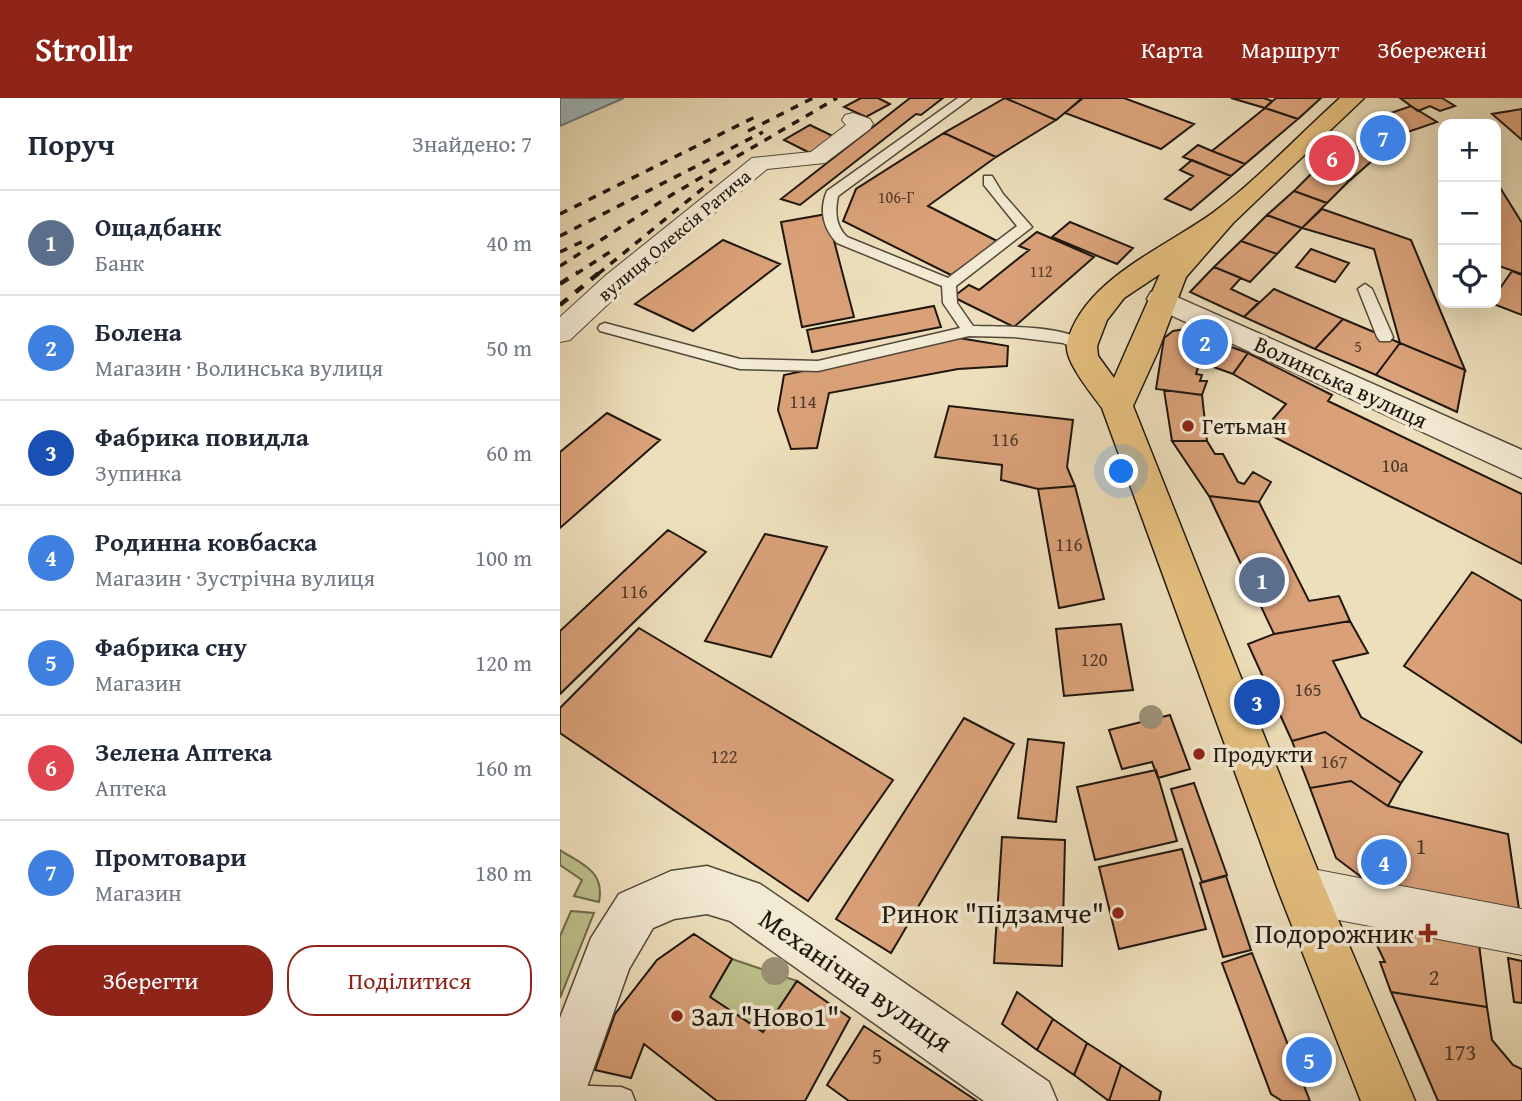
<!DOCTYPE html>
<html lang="uk">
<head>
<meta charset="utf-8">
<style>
  body { margin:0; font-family:"Gentium Book Plus",serif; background:#f2f2f3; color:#1f2937 }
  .controls { position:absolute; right:21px; top:21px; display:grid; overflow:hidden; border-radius:14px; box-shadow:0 7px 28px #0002 }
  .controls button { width:63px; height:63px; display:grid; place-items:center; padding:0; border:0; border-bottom:2px solid #e0e1e3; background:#fff; color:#1f2937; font:35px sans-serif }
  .you { position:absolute; left:562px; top:374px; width:24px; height:24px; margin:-18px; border:5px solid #fff; border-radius:50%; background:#1a73e8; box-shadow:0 0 0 10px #1a73e833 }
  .badge { display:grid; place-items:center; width:46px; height:46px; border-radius:50%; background:#8f2418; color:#fff; font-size:23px; font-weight:700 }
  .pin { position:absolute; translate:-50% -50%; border:4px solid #fff; box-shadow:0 2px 7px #0006 }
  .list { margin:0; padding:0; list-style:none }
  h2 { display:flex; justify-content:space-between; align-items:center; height:91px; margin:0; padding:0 28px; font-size:30px }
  h2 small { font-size:23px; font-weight:400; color:#747a83 }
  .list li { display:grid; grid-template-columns:46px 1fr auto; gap:21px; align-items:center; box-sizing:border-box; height:105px; padding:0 28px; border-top:2px solid #e0e1e3 }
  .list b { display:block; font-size:26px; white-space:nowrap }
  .list p { margin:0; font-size:23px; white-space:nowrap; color:#747a83 }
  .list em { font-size:23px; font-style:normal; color:#747a83 }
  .actions { display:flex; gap:14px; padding:21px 28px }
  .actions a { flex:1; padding:16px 0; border:2px solid #8f2418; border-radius:28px; text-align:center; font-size:24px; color:#8f2418 }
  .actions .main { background:#8f2418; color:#fff }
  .icon { flex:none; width:38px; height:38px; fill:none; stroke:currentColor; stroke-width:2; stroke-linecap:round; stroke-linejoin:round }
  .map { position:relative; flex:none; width:962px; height:1003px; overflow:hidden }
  header { display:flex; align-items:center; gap:42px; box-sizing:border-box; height:98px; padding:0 35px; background:#8f2418; color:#fff }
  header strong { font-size:33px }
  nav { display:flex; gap:38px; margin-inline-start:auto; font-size:24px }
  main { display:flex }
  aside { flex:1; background:#fff }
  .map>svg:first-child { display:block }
  .green { fill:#bdc18d; stroke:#6e6c4e; stroke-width:2 }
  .water { fill:#9fb9bc; stroke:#6c7877; stroke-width:2 }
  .building { fill:#daa179; stroke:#1f170f; stroke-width:2 }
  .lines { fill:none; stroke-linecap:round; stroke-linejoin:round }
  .service-casing { stroke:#52493a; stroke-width:3 }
  .minor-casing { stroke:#52493a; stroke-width:2 }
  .tertiary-casing { stroke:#52493a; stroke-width:3 }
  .primary-casing { stroke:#1f170f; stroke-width:3 }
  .service { fill:#f3ead3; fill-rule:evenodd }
  .minor { fill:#f3ead3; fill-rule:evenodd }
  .tertiary { fill:#f3ead3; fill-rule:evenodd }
  .primary { fill:#e6c07e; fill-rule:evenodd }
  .rail-far1 { stroke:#1f170f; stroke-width:3.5; stroke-dasharray:8 8; stroke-linecap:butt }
  .rail { stroke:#1f170f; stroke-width:4.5; stroke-dasharray:10 10; stroke-linecap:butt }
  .tree { fill:#9a9175 }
  .poi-dot { fill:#8f2418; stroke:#f3ead3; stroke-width:2.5 }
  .labels { text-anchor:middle; stroke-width:7; stroke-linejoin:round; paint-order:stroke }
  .far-number-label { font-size:16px; fill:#4e3a2a }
  .far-street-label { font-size:19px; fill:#1f170f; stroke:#f3ead3 }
  .number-label { font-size:19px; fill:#4e3a2a }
  .street-label { font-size:23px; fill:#1f170f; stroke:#f3ead3 }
  .poi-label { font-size:23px; fill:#1f170f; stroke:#f3ead3; text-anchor:start }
  .near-number-label { font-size:23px; fill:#4e3a2a }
  .near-poi-label { font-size:28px; fill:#1f170f; stroke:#f3ead3; text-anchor:end }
  .near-street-label { font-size:28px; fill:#1f170f; stroke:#f3ead3 }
</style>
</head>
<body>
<header>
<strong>Strollr</strong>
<nav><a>Карта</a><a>Маршрут</a><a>Збережені</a></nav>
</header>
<main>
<aside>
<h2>Поруч<small>Знайдено: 7</small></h2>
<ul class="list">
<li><span class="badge" style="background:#5c6f8a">1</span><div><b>Ощадбанк</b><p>Банк</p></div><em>40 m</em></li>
<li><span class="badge" style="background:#3f7fe0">2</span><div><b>Болена</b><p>Магазин · Волинська вулиця</p></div><em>50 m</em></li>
<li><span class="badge" style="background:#1a4fb4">3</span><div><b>Фабрика повидла</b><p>Зупинка</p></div><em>60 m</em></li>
<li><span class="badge" style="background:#3f7fe0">4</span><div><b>Родинна ковбаска</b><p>Магазин · Зустрічна вулиця</p></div><em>100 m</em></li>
<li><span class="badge" style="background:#3f7fe0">5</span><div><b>Фабрика сну</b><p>Магазин</p></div><em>120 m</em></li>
<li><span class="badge" style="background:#e0444e">6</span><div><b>Зелена Аптека</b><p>Аптека</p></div><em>160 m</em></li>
<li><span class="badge" style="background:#3f7fe0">7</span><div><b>Промтовари</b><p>Магазин</p></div><em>180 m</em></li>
</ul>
<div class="actions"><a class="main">Зберегти</a><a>Поділитися</a></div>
</aside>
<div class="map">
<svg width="962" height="1003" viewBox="0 0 962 1003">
  <rect width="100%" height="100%" fill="#eddfbb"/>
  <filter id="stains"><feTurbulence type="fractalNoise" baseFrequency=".00286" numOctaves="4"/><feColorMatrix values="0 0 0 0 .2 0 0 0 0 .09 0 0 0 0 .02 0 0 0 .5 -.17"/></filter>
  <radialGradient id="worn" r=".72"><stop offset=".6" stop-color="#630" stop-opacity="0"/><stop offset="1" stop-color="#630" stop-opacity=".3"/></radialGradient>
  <path class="green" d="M 0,752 C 23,767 45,773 39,804 L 14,798 L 22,782 L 0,767 Z
    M 11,813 L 34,815 L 0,900 L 0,838 Z
    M 172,861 L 237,883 L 203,934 L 150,899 Z"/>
  <path class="water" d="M 0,0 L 64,0 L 0,28 Z"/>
  <path class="building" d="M 301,0 L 318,0 L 330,6 L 306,19 L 284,9 Z
    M 350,0 L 383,0 L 361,17 L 356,16 L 240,107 L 221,101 Z
    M 445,0 L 496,22 L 436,59 L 384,35 Z
    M 445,0 L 523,0 L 496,22 Z
    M 522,0 L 564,0 L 634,26 L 601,51 L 505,15 Z
    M 671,0 L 704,0 L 712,3 L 705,10 Z
    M 716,0 L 761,0 L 738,21 L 705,10 Z
    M 840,0 L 882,0 L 895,8 L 880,13 L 870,8 L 858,13 Z
    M 851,8 L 877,24 L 845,35 L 819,19 Z
    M 705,10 L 738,21 L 685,66 L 652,53 Z
    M 962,11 L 962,42 L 932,16 Z
    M 830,25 L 845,35 L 813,62 L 797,49 Z
    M 250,27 L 277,40 L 250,55 L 224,42 Z
    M 384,35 L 436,59 L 368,108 L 439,144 L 391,177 L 283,123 L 296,91 Z
    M 785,43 L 813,62 L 789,83 L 755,72 Z
    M 638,47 L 652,53 L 685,66 L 671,78 L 623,59 Z
    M 632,62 L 671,78 L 631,112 L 605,101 L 633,78 L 620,72 Z
    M 755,72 L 789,83 L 767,105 L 734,93 Z
    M 936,83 L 962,125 L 962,176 L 936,167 Z
    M 734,93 L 767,105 L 742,130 L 707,117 Z
    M 762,111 L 851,142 L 905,272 L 840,245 L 814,151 L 742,130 Z
    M 267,116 L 294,219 L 242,229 L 221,124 Z
    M 707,117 L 742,130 L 717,156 L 681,143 Z
    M 510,124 L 573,150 L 557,166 L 492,139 Z
    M 477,134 L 534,159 L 454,229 L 393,199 L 409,187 L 419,192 L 469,152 L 459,148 Z
    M 163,142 L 220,166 L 133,233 L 75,206 Z
    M 681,143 L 717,156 L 690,184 L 654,169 Z
    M 751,151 L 789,165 L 775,184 L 736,169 Z
    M 654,169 L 681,180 L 671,191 L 699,204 L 684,219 L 630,194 Z
    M 952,173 L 962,177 L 962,217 L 931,205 L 936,205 L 936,196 Z
    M 714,191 L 783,221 L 755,251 L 684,219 Z
    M 374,208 L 381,229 L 252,254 L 247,232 Z
    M 783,221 L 840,245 L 816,277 L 755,251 Z
    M 625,231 L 639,234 L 663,246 L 648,267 L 640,263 L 636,276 L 642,277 L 640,283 L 647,283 L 642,297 L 596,291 L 604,240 L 613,233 Z
    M 399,240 L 448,248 L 447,268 L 398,271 L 269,295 L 257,350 L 231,351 L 218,312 L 224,277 Z
    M 840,245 L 905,272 L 897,314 L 816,277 Z
    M 663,246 L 688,255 L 673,276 L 648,267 Z
    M 688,255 L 772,297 L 768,303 L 962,396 L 962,466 L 712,338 L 722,325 L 713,321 L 726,306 L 673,276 Z
    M 604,292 L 642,297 L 647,343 L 612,343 Z
    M 389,308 L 513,322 L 507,369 L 515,388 L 478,391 L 441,382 L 442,367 L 375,359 Z
    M 47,315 L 100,342 L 0,430 L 0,354 Z
    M 612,343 L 647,343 L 655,356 L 663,356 L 678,384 L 684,386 L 693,374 L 711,384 L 699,404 L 649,398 Z
    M 515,388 L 544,501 L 499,510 L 478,391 Z
    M 649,398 L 699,404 L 749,503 L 779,498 L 790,523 L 714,536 Z
    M 108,432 L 146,454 L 0,596 L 0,533 Z
    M 205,436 L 267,449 L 211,559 L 145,543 Z
    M 912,474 L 962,503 L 962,645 L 844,568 Z
    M 790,523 L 808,555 L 773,563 L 801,619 L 862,654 L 841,685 L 765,634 L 732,643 L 688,546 L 714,536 Z
    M 561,526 L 573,592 L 504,598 L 496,531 Z
    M 79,530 L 333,682 L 248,803 L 0,635 L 0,610 Z
    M 610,617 L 630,671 L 598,680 L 592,664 L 562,671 L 549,632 Z
    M 404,620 L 454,646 L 331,855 L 276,821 Z
    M 765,634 L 841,685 L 828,708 L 791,683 L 750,690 L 732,643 Z
    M 468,641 L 504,645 L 496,724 L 458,720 Z
    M 596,672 L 617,743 L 535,762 L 517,689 Z
    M 791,683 L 828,708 L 948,736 L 960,818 L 808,784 L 776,760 L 750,690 Z
    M 634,685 L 667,777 L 642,784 L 611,691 Z
    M 442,739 L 505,742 L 502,868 L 434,865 Z
    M 622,751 L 646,831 L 559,851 L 539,769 Z
    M 666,778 L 691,852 L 663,859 L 640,785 Z
    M 817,827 L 919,846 L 927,909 L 831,894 L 820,864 L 825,864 L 812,837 Z
    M 134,836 L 172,861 L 150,899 L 203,934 L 237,883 L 290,920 L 245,1003 L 157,1003 L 84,946 L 71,980 L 35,972 L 55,916 L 97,862 Z
    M 134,836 L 172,861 L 150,899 L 203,934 L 237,883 L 290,920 L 245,1003 L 157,1003 L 84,946 L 71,980 L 35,972 L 55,916 L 97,862 Z
    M 692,855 L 750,1003 L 722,1003 L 711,996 L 662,865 Z
    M 948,860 L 962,863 L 962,905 L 954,904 Z
    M 457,894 L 493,921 L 477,952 L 442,926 Z
    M 831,894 L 927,909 L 932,942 L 953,967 L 962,971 L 962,1003 L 878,1003 Z
    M 493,921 L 527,945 L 514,977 L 477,952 Z
    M 304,928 L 417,1003 L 289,1003 L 267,987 Z
    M 527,945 L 561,967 L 549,1003 L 514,977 Z
    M 561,967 L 601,994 L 599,1003 L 549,1003 Z"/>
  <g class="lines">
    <g class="service-casing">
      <path id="service" d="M 398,0 L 411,0 L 278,98 C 275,113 275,127 287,139 L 388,180 L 457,128 L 424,87 L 424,78 L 432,78 L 443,96 L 472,129 L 396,188 L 397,205 L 413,228 C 441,229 511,226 530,248 L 527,252 L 517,252 L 503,245 L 453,239 L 409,238 L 258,273 L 180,271 L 40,233 L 38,230 L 40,227 L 45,225 L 180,261 L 258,263 L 400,230 L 383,205 L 382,188 L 277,145 C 263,130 259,112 267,93 Z
        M 805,186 L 812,191 L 833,239 L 830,243 L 820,243 L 817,239 L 798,191 Z
        M 0,987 L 61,989 L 71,993 L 75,1003 L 0,1003 Z"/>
    </g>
    <g class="minor-casing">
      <path id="minor" d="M 293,15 L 310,21 L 313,26 L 310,31 L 265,65 L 207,71 L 65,190 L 10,242 L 0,244 L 0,219 L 45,178 L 192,60 L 251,54 L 286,27 L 282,22 L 285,17 Z
        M 742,769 L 962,811 L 962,857 L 742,815 L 726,808 L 719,792 L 726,776 Z"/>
    </g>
    <g class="tertiary-casing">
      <path id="tertiary" d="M 601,192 L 962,352 L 962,380 L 591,208 L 587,201 L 591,194 Z
        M 147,768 L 200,786 L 489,984 L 497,1003 L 424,1003 L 170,823 L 147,816 L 114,821 L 93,830 L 69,871 L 22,1003 L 0,1003 L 0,920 L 31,840 L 59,796 L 111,773 Z"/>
    </g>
    <g class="primary-casing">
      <path id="primary" d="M 780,0 L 804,0 L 673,125 L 626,179 L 598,253 L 573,308 L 763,786 L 855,1003 L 801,1003 L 718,792 L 542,310 C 532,296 504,263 507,246 C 522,182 605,150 654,114 C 697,82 739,37 780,0 ZM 600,176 L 554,280 L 538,258 L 537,248 L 547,222 L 564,200 Z"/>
    </g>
    <use href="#service" class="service"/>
    <use href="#minor" class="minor"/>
    <use href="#tertiary" class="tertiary"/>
    <use href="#primary" class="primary"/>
    <path class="rail-far1" d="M 188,33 L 253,0
      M 0,116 L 197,18
      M 0,138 L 203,34
      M 0,154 L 28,141
      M 0,168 L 113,96 L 277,0
      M 16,176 L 56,150
      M 38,176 L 152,83"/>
    <path class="rail" d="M 0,186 L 18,174
      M 0,207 L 40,174"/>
  </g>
  <g class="tree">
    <circle cx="591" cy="619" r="12"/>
    <circle cx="215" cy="873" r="14"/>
  </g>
  <g class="poi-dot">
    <circle cx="628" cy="328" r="7"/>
    <circle cx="639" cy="656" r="7"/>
    <circle cx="558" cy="815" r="7"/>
    <path d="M864.5 824.5h7v7h7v7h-7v7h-7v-7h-7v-7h7z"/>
    <circle cx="117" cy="918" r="7"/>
  </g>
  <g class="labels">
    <g class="far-number-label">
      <text x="336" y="105">106-Г</text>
      <text x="481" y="179">112</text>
      <text x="798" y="254">5</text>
    </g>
    <g class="far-street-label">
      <text transform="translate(114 137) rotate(-40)" y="7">вулиця Олексія Ратича</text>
    </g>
    <g class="number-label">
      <text x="243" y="310">114</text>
      <text x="445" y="348">116</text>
      <text x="835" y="374">10а</text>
      <text x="509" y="453">116</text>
      <text x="74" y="500">116</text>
      <text x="534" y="568">120</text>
      <text x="748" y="598">165</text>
      <text x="164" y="665">122</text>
      <text x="774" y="670">167</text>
    </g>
    <g class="street-label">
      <text transform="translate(781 284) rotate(25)" y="8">Волинська вулиця</text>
    </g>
    <g class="poi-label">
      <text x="642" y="336">Гетьман</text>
      <text x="653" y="664">Продукти</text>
    </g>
    <g class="near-number-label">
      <text x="861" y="756">1</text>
      <text x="874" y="887">2</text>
      <text x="900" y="962">173</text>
      <text x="317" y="966">5</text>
    </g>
    <g class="near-poi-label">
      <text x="544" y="825">Ринок "Підзамче"</text>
      <text x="854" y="845">Подорожник</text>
      <text x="131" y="928" text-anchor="start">Зал "Ново1"</text>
    </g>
    <g class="near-street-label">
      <text transform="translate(296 882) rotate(35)" y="10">Механічна вулиця</text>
    </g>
  </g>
  <rect width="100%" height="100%" filter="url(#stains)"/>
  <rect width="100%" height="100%" fill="url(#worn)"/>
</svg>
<div class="controls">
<button>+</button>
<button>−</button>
<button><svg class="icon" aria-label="locate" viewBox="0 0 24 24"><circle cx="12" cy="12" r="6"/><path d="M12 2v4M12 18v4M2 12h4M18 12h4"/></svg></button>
</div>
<div class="you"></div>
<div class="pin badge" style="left:702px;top:482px;background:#5c6f8a">1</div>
<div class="pin badge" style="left:645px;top:244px;background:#3f7fe0">2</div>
<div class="pin badge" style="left:697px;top:604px;background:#1a4fb4">3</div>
<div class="pin badge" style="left:824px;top:764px;background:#3f7fe0">4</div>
<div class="pin badge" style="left:749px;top:962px;background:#3f7fe0">5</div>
<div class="pin badge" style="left:772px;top:60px;background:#e0444e">6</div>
<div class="pin badge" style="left:823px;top:40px;background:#3f7fe0">7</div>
</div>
</main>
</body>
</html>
